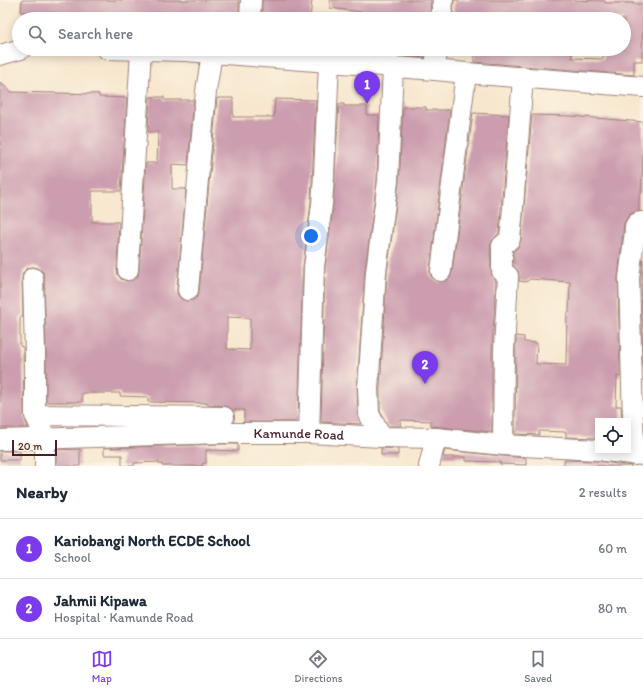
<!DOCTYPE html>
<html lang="en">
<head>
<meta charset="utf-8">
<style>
  body { margin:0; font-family:Itim,sans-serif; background:#f6f6f7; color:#1f2937 }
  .controls { position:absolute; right:12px; bottom:12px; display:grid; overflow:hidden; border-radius:0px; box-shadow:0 2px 10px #0003 }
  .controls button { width:36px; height:36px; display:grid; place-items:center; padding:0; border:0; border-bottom:1px solid #e0e1e3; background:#fff; color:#1f2937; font:20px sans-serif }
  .scale { position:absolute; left:12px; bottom:10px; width:45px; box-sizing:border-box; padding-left:4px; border:2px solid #4a1f2b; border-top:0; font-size:11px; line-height:14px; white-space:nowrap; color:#4a1f2b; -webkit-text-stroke:3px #fcf5e5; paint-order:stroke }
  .you { position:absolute; left:311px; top:236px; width:14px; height:14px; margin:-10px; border:3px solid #fff; border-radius:50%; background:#1a73e8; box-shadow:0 0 0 6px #1a73e833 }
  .badge { display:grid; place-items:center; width:26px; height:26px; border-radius:50%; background:#7c3aed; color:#fff; font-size:13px; font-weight:700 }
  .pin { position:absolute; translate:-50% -33px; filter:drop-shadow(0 1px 2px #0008) }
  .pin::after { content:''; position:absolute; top:21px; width:14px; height:12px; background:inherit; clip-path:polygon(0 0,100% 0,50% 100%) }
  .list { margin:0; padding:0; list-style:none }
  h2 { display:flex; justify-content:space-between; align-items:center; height:52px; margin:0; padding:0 16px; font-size:17px }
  h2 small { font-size:13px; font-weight:400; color:#747a83 }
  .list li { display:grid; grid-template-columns:26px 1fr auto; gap:12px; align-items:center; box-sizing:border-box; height:60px; padding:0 16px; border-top:1px solid #e0e1e3 }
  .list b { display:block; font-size:15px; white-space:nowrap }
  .list p { margin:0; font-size:13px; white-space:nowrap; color:#747a83 }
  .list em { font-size:13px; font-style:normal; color:#747a83 }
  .icon { flex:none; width:22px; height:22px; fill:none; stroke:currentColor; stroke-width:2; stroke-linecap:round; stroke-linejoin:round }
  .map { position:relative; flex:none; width:643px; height:466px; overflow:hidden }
  .search { position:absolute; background:#fff; box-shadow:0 2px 10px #0003; left:12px; right:12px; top:12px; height:44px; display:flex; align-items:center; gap:10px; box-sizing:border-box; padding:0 14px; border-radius:22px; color:#747a83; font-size:15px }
  .sheet { height:172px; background:#fff }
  nav { display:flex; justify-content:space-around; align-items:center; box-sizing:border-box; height:56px; border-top:1px solid #e0e1e3; background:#fff; font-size:11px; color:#747a83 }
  nav a { display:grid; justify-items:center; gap:2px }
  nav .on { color:#7c3aed }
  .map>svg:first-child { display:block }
  .building { fill:#cc9daf; fill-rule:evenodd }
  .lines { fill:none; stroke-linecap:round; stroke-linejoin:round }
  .minor-casing { stroke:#a0837c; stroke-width:22 }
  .minor { stroke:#fff; stroke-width:20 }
  .labels { text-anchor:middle; stroke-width:3; stroke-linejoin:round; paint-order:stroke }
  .street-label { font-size:14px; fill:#4a1f2b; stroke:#fcf5e5 }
</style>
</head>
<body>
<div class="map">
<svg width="643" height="466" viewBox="0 0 643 466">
  <rect width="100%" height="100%" fill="#fcf5e5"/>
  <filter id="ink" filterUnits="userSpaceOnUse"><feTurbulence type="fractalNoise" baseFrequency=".025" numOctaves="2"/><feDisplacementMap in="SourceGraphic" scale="8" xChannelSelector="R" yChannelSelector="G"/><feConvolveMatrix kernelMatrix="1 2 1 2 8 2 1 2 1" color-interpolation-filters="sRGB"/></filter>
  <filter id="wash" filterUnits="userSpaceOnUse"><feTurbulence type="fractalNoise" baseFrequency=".012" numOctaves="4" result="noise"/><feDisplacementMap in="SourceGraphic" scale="16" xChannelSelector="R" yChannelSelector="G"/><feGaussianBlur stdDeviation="0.9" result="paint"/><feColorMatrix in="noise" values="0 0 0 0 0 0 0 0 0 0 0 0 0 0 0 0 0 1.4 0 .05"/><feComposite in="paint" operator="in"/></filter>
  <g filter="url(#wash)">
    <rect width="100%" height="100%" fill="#f7e7ce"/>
    <g id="blocks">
      <path class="building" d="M 22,0 L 239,0 L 239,19 L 179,19 L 151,18 L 90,18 L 89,19 L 53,19 L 53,13 L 21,12 Z
        M 262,0 L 312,0 L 310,19 L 262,19 Z
        M 330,0 L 431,0 L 430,19 L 400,16 L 400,17 L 330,8 Z
        M 454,0 L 575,0 L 605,1 L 605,3 L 633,3 L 633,4 L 643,4 L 642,61 L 634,61 L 634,75 L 474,62 L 474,49 L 572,49 L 572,58 L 603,59 L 604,49 L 624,49 L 624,19 L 453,19 Z
        M 403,49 L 425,49 L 425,58 L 375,54 L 376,51 L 403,53 Z
        M 0,82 L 11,92 L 99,94 L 99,97 L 127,98 L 121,191 L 92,191 L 92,222 L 119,222 L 117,270 L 118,275 L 121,279 L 127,281 L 133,280 L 138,276 L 139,271 L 146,163 L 157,163 L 158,132 L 148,132 L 150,97 L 164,97 L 164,100 L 194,100 L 188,165 L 172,164 L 172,189 L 186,189 L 177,289 L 177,294 L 181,299 L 187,301 L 193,300 L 197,297 L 199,291 L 217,98 L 233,98 L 233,117 L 274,117 L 275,99 L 316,100 L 311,203 L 303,267 L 298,422 L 244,422 L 244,410 L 232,410 L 229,407 L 224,406 L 208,405 L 208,403 L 148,402 L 148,397 L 120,396 L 120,393 L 82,393 L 82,402 L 46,402 L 46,353 L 44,278 L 43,272 L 38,268 L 33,267 L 27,268 L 23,273 L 22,278 L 23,317 L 20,317 L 20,346 L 23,347 L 24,415 L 28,428 L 0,428 ZM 227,317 L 250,318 L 250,350 L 227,349 Z
        M 339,104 L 344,104 L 344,106 L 367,106 L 367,115 L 379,115 L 377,180 L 365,271 L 357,387 L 358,414 L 361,424 L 321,422 L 325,268 L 333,205 Z
        M 403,107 L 426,107 L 426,110 L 450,110 L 430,270 L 430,275 L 434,280 L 440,282 L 446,281 L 450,278 L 452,272 L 473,113 L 509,115 L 499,233 L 492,241 L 490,246 L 491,271 L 492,276 L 496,281 L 492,350 L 492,432 L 431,426 L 431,421 L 401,420 L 401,426 L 388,426 L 380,411 L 380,388 L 387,273 L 399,182 Z
        M 532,115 L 570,116 L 643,122 L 643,161 L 641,194 L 639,194 L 639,211 L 633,213 L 629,215 L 624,223 L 618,277 L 620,377 L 617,376 L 616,406 L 621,406 L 622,421 L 598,421 L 598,438 L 566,437 L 566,432 L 539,431 L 539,435 L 515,434 L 516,336 L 524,337 L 524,342 L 537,343 L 536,364 L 566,365 L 567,313 L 569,313 L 570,282 L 530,279 L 526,282 L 519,281 L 519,272 L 514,266 L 514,251 L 518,247 L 521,240 Z
        M 643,259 L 643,366 L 641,279 Z
        M 222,444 L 238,444 L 238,451 L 206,450 L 206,463 L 203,463 L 202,466 L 162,466 L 162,464 L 159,464 L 159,462 L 134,463 L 134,466 L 122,466 L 122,455 L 104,455 L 104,448 Z
        M 381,448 L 398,449 L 398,455 L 381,455 Z
        M 80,449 L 80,466 L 56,466 L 56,450 Z
        M 445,450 L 502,456 L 526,458 L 526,465 L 500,464 L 500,462 L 466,461 L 466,457 L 443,457 Z
        M 0,451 L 20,451 L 20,460 L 0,460 Z
        M 564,460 L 599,461 L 603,462 L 632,466 L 564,466 Z"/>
    </g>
  </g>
  <g filter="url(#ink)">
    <use href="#blocks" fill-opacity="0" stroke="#a0837c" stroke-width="1"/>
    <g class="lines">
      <g class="minor-casing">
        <g id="minor">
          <path d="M 250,19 L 251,0"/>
          <path d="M 441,19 L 443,0"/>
          <path d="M 107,49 L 185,51 L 435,70 L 466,73 L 643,87"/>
          <path d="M 0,55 L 21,49"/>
          <path d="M 435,70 L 437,49"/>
          <path d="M 128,270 L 141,50"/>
          <path d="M 441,271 L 466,73"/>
          <path d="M 33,278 L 35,353 L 35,415 L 45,436 L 45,466"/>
          <path d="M 188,290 L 206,91 L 212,53"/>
          <path d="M 35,415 L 224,417"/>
          <path d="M 309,433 L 314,267 L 322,204 L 324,175 L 329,62"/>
          <path d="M 381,437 L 369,414 L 368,388 L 376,272 L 388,181 L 393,67"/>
          <path id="s1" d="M 0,440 L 222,433 L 309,433 L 381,437 L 436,438 L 503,445 L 598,450"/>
          <path d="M 503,445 L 504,350 L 508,276 L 502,271 L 502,246 L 510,239 L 512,220 L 523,77"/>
          <path d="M 604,451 L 643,455"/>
          <path d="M 634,455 L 629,278 L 635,231 C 634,225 637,222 643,222"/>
          <path d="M 429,466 L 436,438"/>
        </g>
      </g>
      <use href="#minor" class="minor"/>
    </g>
  </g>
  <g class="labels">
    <g class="street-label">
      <text dy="5" stroke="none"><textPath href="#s1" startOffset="299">Kamunde Road</textPath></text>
    </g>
  </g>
</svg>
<div class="controls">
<button><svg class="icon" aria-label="locate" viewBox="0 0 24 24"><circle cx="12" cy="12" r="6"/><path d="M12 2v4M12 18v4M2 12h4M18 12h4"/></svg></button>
</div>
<div class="scale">20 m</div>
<div class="you"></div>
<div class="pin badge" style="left:367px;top:104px">1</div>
<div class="pin badge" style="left:425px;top:384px">2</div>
<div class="search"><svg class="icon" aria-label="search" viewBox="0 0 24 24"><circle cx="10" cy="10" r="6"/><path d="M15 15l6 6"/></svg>Search here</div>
</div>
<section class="sheet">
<h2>Nearby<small>2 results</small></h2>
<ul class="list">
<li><span class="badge">1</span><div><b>Kariobangi North ECDE School</b><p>School</p></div><em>60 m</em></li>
<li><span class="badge">2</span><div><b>Jahmii Kipawa</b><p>Hospital · Kamunde Road</p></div><em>80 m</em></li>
</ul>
</section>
<nav>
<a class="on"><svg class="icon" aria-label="map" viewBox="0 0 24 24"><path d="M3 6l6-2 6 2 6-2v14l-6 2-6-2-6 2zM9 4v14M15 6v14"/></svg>Map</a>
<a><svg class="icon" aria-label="directions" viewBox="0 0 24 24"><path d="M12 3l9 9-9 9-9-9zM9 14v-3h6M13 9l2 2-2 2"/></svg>Directions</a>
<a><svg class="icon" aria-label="saved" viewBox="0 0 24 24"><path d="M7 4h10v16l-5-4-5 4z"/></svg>Saved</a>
</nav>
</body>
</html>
